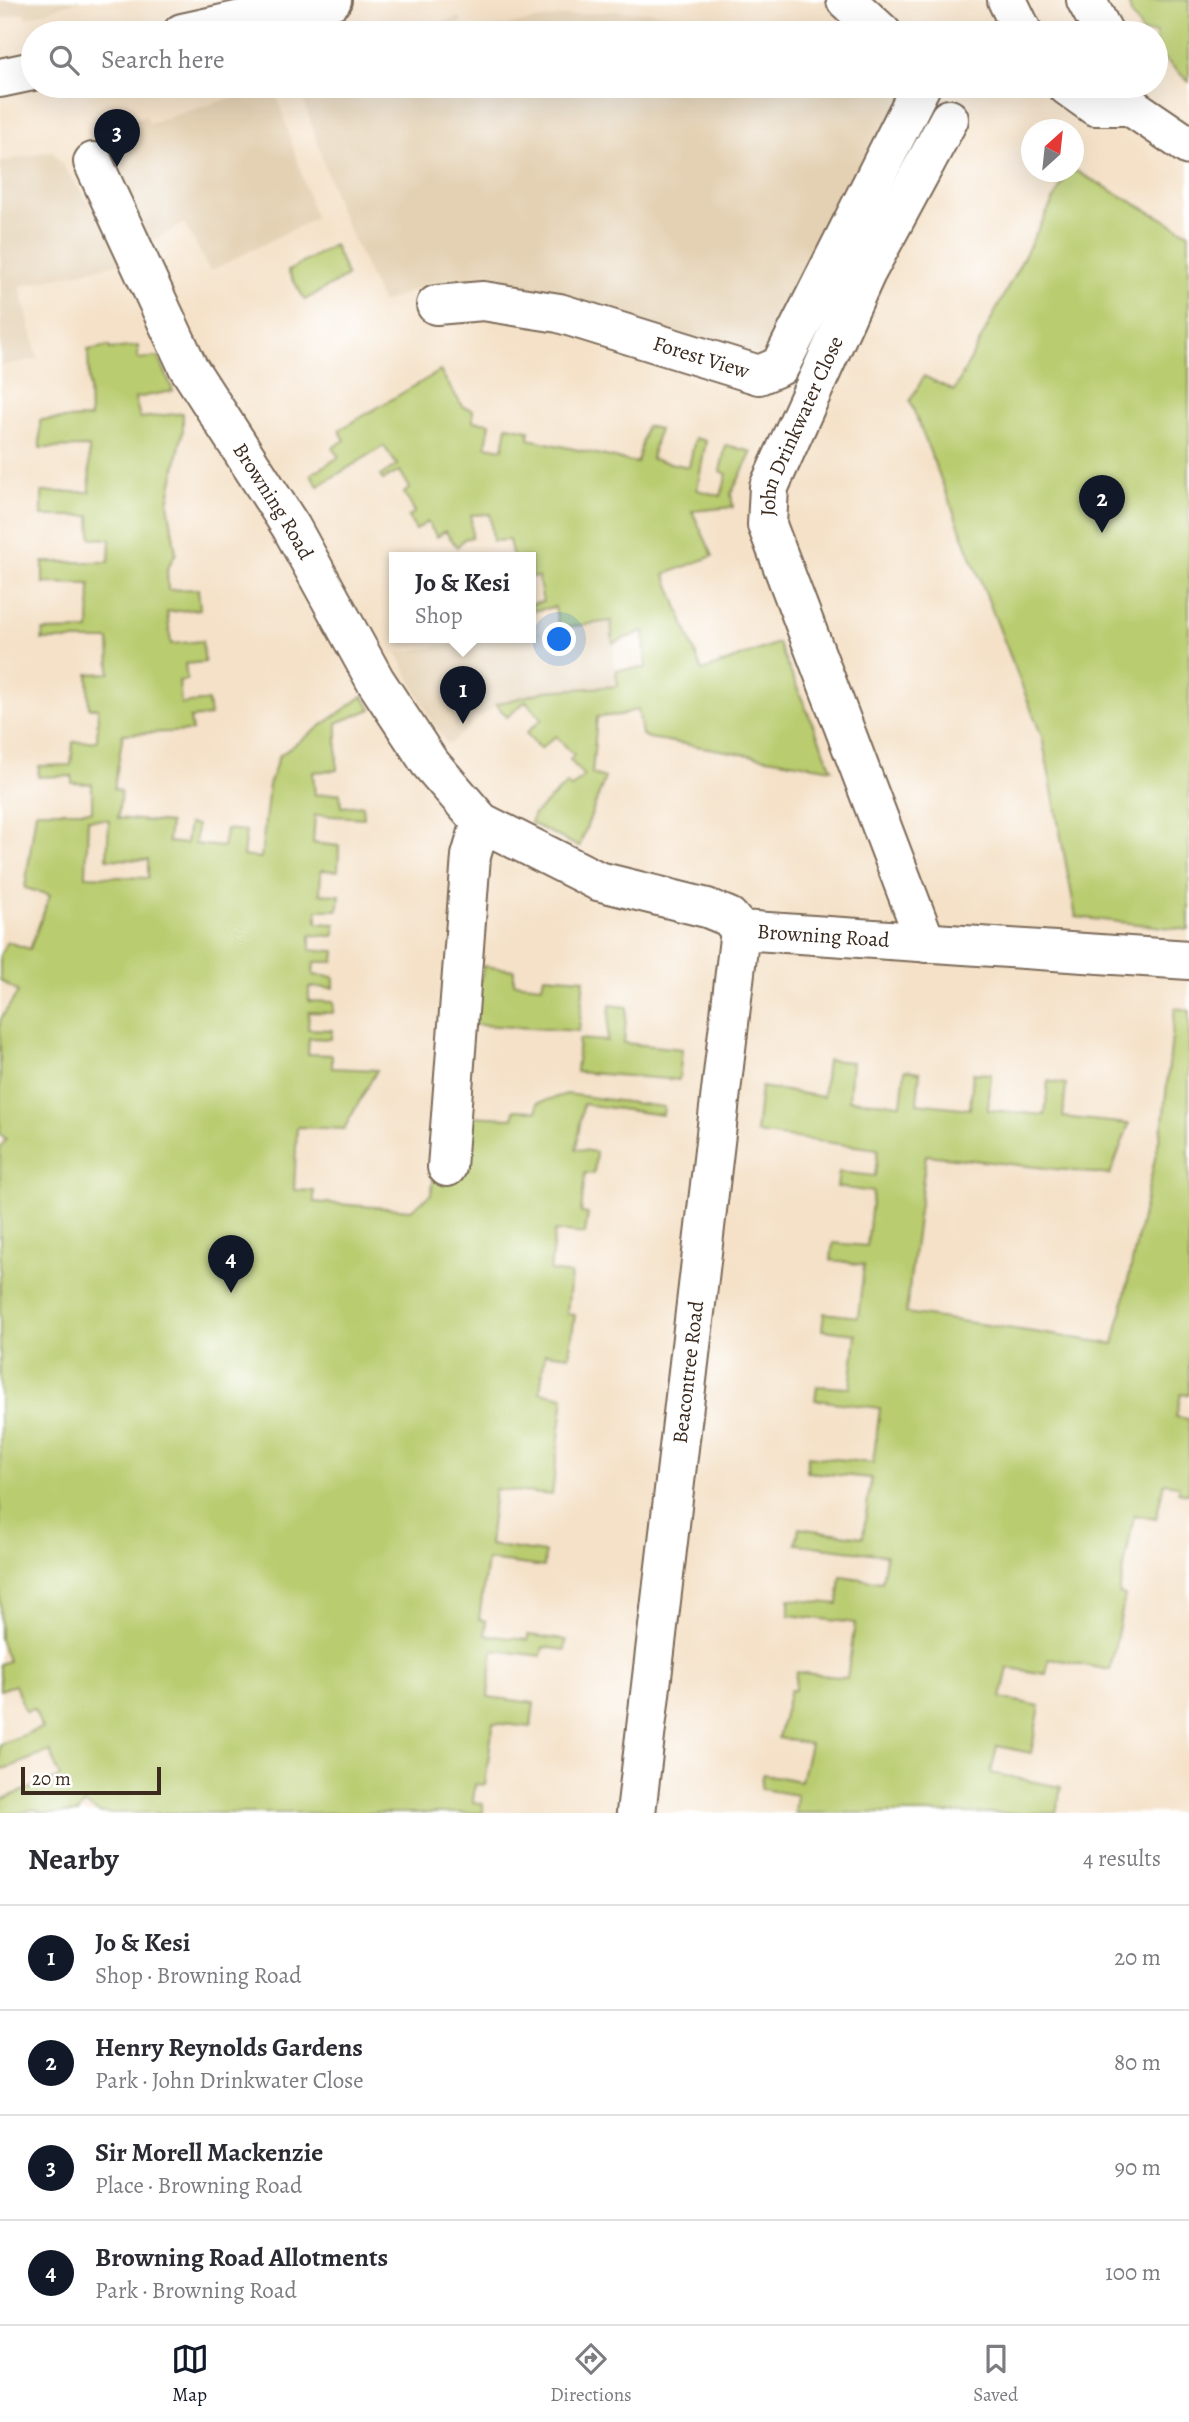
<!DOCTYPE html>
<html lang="en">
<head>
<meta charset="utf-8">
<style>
  body { margin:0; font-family:Alegreya,serif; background:#f2f2f3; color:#2b2b33 }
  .compass { position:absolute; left:1021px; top:119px; width:63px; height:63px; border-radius:50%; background:#fff; box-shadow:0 7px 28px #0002; rotate:27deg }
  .scale { position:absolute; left:21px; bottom:18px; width:140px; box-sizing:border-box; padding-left:7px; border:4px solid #3b2a1e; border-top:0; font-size:19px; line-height:24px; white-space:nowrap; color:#3b2a1e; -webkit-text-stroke:5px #fff; paint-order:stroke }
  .you { position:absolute; left:560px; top:640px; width:24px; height:24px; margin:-18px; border:5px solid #fff; border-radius:50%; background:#1a73e8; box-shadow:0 0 0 10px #1a73e833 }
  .badge { display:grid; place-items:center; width:46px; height:46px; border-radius:50%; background:#111827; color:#fff; font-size:23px; font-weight:700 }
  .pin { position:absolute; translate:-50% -58px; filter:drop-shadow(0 2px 4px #0008) }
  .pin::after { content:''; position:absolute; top:37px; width:24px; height:21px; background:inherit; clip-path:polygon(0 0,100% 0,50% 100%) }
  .popup { position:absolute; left:389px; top:552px; width:147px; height:91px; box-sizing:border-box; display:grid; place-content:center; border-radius:0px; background:#fff; filter:drop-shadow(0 2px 5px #0005); font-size:23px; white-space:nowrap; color:#7c7c81 }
  .popup b { font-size:26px; color:#2b2b33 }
  .popup::after { content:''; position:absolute; left:50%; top:100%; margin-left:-14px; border:14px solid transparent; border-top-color:#fff }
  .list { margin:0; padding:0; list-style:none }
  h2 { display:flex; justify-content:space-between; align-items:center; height:91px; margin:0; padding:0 28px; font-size:30px }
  h2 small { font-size:23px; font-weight:400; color:#7c7c81 }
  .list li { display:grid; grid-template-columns:46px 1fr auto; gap:21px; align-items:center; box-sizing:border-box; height:105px; padding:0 28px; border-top:2px solid #e1e1e2 }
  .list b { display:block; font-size:26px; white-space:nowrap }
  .list p { margin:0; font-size:23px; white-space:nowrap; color:#7c7c81 }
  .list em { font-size:23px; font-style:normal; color:#7c7c81 }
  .icon { flex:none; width:38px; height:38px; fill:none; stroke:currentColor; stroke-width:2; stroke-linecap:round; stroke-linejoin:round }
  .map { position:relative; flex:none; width:1189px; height:1813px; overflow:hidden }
  .search { position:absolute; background:#fff; box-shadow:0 7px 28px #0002; left:21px; right:21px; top:21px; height:77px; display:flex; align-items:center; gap:18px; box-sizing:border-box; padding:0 24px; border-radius:38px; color:#7c7c81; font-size:26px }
  .sheet { height:511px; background:#fff }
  nav { display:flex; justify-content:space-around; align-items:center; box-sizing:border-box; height:98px; border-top:2px solid #e1e1e2; background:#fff; font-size:19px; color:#7c7c81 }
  nav a { display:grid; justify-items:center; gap:4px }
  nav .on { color:#111827 }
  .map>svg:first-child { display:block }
  .built { fill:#e4d1b4 }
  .green { fill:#b9cc6f; stroke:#7a7b46; stroke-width:2; fill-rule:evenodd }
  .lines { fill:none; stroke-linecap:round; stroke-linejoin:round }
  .minor-casing { stroke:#7c6a59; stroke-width:42 }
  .primary-casing { stroke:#7c6a59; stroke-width:42 }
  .minor { stroke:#fff; stroke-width:38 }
  .primary { stroke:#fff; stroke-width:38 }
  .labels { text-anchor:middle; stroke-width:5; stroke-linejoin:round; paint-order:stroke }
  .street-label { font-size:21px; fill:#3b2a1e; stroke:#fff }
</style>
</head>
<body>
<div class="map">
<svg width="1189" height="1813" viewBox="0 0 1189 1813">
  <rect width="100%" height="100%" fill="#fff"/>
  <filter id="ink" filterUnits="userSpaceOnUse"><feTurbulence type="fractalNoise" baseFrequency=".0143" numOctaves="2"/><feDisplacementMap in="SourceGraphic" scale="14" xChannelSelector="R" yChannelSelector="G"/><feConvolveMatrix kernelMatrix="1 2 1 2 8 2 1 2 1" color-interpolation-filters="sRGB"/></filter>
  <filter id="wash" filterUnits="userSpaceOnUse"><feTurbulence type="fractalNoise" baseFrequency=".00686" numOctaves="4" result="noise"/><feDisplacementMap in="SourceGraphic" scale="28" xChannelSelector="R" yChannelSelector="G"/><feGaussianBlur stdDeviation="1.57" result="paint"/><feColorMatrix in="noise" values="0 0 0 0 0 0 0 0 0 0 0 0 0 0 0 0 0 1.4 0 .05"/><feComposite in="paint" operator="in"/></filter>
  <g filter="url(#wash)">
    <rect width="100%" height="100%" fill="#f4e1c7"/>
    <path class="built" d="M 0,0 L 80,0 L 26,18 L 24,13 L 0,19 Z
      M 614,11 L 652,12 L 742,24 L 774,33 L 401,33 L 461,17 L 462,33 L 554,17 Z
      M 269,86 L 274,86 L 315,218 L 210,271 L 184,223 L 148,244 L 134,215 L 104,130 L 146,115 L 149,123 Z
      M 299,86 L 898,86 L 901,99 L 764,356 L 645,327 L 524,287 L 433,282 L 382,303 L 338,206 Z
      M 52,151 L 105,224 L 121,263 L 20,286 L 38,359 L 0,366 L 0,162 Z
      M 611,621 L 618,686 L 546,691 L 500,701 L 448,745 L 431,720 L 397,653 L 487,638 L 531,638 L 531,632 Z"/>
    <path class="green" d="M 1128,0 L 1189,0 L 1189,82 L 1156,51 L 1156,33 L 1143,33 L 1131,13 Z
      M 1074,170 L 1189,233 L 1189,930 L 1076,917 L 1042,737 L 910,401 L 924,376 L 954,391 L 1065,178 Z
      M 334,245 L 347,276 L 305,300 L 288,271 Z
      M 109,346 L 110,349 L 138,346 L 138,359 L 159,357 L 173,391 L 135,398 L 140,418 L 183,413 L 183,430 L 168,503 L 176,553 L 167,569 L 168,590 L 198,589 L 200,609 L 167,612 L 171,644 L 202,641 L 205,662 L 185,664 L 187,680 L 179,681 L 181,704 L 208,701 L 210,716 L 190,718 L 192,731 L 123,734 L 114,789 L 121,791 L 118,818 L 170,823 L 168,842 L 186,844 L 189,824 L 197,825 L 195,844 L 223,847 L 226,829 L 246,831 L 243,856 L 261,858 L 269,785 L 279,756 L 363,696 L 371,709 L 337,723 L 337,770 L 313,772 L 315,795 L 340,793 L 341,807 L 363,805 L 364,818 L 315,815 L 313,843 L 339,846 L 338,871 L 321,870 L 320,894 L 340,895 L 338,910 L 317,910 L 317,923 L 335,924 L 334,936 L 310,935 L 310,950 L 335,951 L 334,962 L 314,962 L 313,975 L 334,977 L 334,988 L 309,987 L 309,1001 L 334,1002 L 333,1013 L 309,1012 L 308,1029 L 332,1030 L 331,1039 L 309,1038 L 308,1054 L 332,1055 L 332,1068 L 377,1070 L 344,1129 L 297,1127 L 294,1190 L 314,1191 L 314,1202 L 411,1210 L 431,1194 L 436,1165 L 466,1116 L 513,1118 L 514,1110 L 537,1111 L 537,1103 L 567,1094 L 664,1107 L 663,1115 L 583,1104 L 576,1149 L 596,1152 L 594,1174 L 585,1173 L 581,1213 L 588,1214 L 585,1234 L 555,1231 L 550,1271 L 571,1274 L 567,1314 L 575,1315 L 569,1356 L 545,1353 L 540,1392 L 564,1397 L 552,1495 L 495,1489 L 489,1545 L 545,1553 L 544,1567 L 487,1560 L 479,1619 L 486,1621 L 485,1635 L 528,1640 L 528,1635 L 566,1640 L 565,1650 L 543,1647 L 541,1656 L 493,1650 L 488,1697 L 534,1703 L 531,1727 L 493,1723 L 485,1785 L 475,1784 L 473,1802 L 483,1804 L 483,1813 L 100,1813 L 84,1804 L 78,1813 L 42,1813 L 34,1809 L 20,1813 L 0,1813 L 0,1800 L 60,1777 L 50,1751 L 0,1771 L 0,1744 L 42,1728 L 34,1709 L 25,1711 L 15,1685 L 0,1690 L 0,1664 L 8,1661 L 0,1639 L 0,1148 L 6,1139 L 0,1134 L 0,1020 L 18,992 L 0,980 L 0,955 L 7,942 L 30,949 L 50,895 L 25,888 L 36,811 L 92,811 L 92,784 L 72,783 L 72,776 L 38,777 L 39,766 L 71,765 L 73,742 L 97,741 L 98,708 L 89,708 L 88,674 L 110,673 L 109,640 L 42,640 L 43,631 L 89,630 L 90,584 L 43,583 L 43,562 L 109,562 L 110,539 L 91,538 L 90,516 L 42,516 L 42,492 L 90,492 L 89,447 L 40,448 L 40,420 L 90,418 L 88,350 ZM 88,819 L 109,820 L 107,859 L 148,860 L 148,878 L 86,876 Z
      M 440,371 L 463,407 L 473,410 L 473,421 L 490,423 L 486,446 L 503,449 L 507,426 L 529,430 L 529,439 L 637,463 L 646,426 L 659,429 L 651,459 L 689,467 L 695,438 L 706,441 L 697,490 L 721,496 L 727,474 L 720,471 L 726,445 L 752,452 L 731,494 L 733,507 L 692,511 L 713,556 L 665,574 L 702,671 L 778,643 L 832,769 L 649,738 L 642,735 L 638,709 L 620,715 L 597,717 L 592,774 L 605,778 L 579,847 L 531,823 L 533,815 L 567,784 L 571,788 L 584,776 L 570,760 L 574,755 L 556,736 L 540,749 L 526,733 L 542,719 L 526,701 L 507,717 L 496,704 L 546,691 L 618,686 L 616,670 L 646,668 L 644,631 L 613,643 L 611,621 L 559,628 L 555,607 L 531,611 L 531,604 L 543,602 L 538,577 L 531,577 L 531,558 L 513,558 L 509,540 L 493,541 L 490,514 L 471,515 L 472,537 L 464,539 L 457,547 L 445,531 L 437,537 L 427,522 L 416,530 L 408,517 L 415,512 L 404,493 L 410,488 L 400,471 L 383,480 L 380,476 L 397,465 L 384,446 L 318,486 L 311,474 L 339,457 L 332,448 L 345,440 L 339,430 Z
      M 483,966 L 514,970 L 514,983 L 542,986 L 544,976 L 584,979 L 579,1031 L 466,1024 L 470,979 L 481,980 Z
      M 610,1005 L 627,1007 L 624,1043 L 682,1049 L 679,1080 L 576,1072 L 579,1039 L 607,1041 Z
      M 1175,1008 L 1189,1010 L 1189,1395 L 1181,1394 L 1176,1417 L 1189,1419 L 1189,1494 L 1178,1492 L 1178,1485 L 1164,1483 L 1156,1519 L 1134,1515 L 1119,1594 L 1125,1596 L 1110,1670 L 1049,1658 L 1046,1674 L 1008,1668 L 1001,1698 L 1040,1706 L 1031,1753 L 997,1746 L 991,1773 L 1061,1787 L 1056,1813 L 795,1813 L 797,1795 L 761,1789 L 763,1774 L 801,1781 L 810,1744 L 778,1738 L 790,1690 L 795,1690 L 796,1672 L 847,1678 L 855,1623 L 789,1615 L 789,1599 L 838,1604 L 841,1576 L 882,1582 L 886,1555 L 796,1544 L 799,1528 L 863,1537 L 871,1478 L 807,1472 L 808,1456 L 873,1463 L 880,1408 L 815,1400 L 817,1386 L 850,1388 L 856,1334 L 822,1330 L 824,1313 L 858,1317 L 864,1265 L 831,1260 L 833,1243 L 867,1246 L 873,1192 L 837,1187 L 839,1172 L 875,1176 L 878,1149 L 756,1133 L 761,1087 L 823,1097 L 827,1060 L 852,1062 L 849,1100 L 901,1104 L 905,1070 L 920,1072 L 917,1103 L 970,1109 L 973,1073 L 991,1074 L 988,1110 L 1045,1115 L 1048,1081 L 1066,1084 L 1063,1117 L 1129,1124 L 1110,1175 L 926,1155 L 906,1313 L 1114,1344 L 1163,1122 Z"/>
  </g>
  <g filter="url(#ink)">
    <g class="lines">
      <g class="minor-casing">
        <g id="minor">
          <path d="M 846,0 L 882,33"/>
          <path id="s1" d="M 93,162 L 188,367 L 291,527 L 375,680 L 429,762 L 481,822 L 598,881 L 707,908 L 729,917 L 740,930 L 1189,960"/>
          <path id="s2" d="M 436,305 L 483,301 L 559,313 L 759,375 L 780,366 L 921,86"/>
          <path id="s3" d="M 926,943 L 767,525 L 769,487 L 866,273 L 949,119"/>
          <path d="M 447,1167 L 471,856 L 481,822"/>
          <path id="s4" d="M 636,1813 L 740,930"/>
        </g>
      </g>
      <g class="primary-casing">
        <path id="primary" d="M 1007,0 L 1023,33
          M 1086,0 L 1104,33
          M 182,33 L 332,0
          M 0,78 L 33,71
          M 1067,86 L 1095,106 L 1130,106 L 1189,146"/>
      </g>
      <use href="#minor" class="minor"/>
      <use href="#primary" class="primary"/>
    </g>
  </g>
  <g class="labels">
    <g class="street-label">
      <text dy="7" stroke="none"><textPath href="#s2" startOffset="273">Forest View</textPath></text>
      <text dy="7" stroke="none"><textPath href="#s3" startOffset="553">John Drinkwater Close</textPath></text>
      <text dy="7" stroke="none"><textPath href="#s1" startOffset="385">Browning Road</textPath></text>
      <text dy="7" stroke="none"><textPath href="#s1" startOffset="1136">Browning Road</textPath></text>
      <text dy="7" stroke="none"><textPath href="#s4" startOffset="444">Beacontree Road</textPath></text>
    </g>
  </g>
</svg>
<svg class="compass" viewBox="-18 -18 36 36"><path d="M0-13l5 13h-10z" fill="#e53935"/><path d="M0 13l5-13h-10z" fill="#7c7c81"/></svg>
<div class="scale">20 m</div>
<div class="you"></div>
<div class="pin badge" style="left:463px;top:724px">1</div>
<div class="popup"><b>Jo &amp; Kesi</b>Shop</div>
<div class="pin badge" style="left:1102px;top:533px">2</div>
<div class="pin badge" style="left:117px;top:167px">3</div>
<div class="pin badge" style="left:231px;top:1293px">4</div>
<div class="search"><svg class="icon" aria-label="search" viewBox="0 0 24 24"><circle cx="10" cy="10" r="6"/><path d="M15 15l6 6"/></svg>Search here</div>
</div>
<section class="sheet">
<h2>Nearby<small>4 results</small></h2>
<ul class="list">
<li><span class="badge">1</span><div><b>Jo &amp; Kesi</b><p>Shop · Browning Road</p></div><em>20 m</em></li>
<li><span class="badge">2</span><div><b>Henry Reynolds Gardens</b><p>Park · John Drinkwater Close</p></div><em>80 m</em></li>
<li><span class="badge">3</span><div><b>Sir Morell Mackenzie</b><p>Place · Browning Road</p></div><em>90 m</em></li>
<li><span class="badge">4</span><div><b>Browning Road Allotments</b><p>Park · Browning Road</p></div><em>100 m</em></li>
</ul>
</section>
<nav>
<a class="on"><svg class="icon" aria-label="map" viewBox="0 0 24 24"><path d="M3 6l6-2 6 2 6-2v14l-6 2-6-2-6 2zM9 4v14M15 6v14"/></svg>Map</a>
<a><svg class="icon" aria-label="directions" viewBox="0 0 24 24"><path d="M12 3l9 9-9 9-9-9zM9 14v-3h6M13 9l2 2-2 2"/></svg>Directions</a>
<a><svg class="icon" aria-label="saved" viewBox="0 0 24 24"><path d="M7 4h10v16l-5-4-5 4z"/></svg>Saved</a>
</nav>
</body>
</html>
